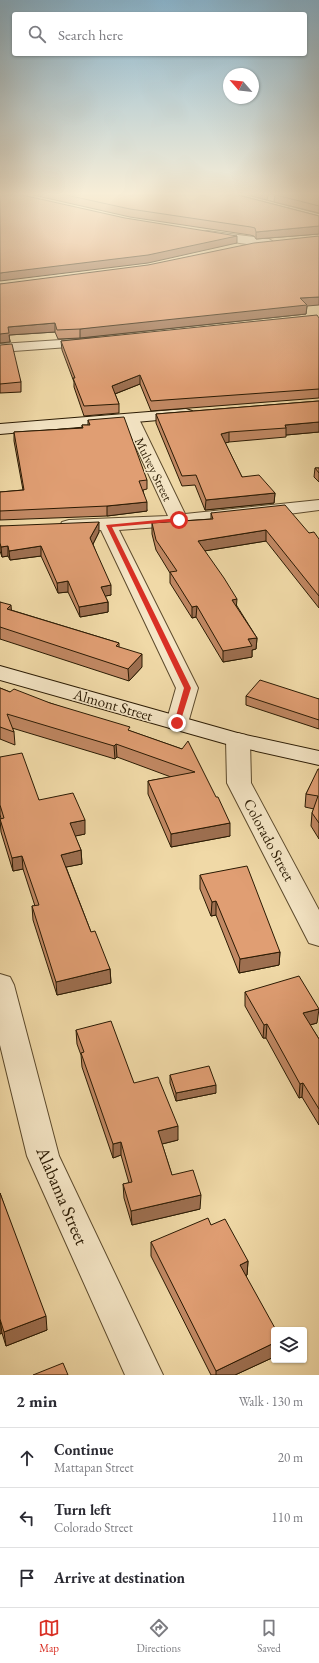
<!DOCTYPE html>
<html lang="en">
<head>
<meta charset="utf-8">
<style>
  body { margin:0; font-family:"EB Garamond",serif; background:#f7f7f7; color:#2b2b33 }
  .controls { position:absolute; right:12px; bottom:12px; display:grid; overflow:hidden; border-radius:4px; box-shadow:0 1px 3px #0004 }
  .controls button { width:36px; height:36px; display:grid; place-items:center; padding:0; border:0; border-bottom:1px solid #e1e1e2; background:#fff; color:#2b2b33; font:20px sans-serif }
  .compass { position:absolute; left:223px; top:68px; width:36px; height:36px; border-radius:50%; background:#fff; box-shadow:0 1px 3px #0004; rotate:298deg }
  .stop { position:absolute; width:12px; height:12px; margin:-9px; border:3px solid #d93025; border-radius:50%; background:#fff }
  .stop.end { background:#d93025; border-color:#fff; box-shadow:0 1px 4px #0008 }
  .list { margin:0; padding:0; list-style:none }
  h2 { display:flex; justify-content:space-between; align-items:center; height:52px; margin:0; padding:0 16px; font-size:17px }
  h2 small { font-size:13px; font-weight:400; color:#7c7c81 }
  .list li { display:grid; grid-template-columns:26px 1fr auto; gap:12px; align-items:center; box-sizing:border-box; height:60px; padding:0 16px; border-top:1px solid #e1e1e2 }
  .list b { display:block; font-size:15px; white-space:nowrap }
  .list p { margin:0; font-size:13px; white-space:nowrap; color:#7c7c81 }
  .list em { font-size:13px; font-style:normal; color:#7c7c81 }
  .icon { flex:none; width:22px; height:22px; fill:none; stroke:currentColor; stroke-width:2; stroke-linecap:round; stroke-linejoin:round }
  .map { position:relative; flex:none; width:319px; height:1375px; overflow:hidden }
  .search { position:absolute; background:#fff; box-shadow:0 1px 3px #0004; left:12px; right:12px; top:12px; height:44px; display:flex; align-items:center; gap:10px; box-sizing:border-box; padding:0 14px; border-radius:4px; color:#7c7c81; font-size:15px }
  .sheet { height:232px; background:#fff }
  nav { display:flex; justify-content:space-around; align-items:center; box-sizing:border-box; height:56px; border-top:1px solid #e1e1e2; background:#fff; font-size:11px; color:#7c7c81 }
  nav a { display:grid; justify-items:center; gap:2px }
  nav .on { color:#d93025 }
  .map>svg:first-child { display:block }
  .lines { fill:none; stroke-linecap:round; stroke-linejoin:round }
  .street-casing { stroke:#5c4a2c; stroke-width:2 }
  .secondary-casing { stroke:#2a1a03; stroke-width:2 }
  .highway-casing { stroke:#2a1a03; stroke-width:2 }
  .street { fill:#f5e6c6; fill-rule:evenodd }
  .secondary { fill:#f5e6c6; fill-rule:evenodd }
  .highway { fill:#f0d9a7; fill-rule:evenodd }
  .wall { fill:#c18863; stroke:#2a1a03 }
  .shaded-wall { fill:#9d6f50; stroke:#2a1a03 }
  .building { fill:#e09e73; stroke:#2a1a03 }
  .route { fill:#d93025 }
  .labels { text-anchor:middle; stroke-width:3; stroke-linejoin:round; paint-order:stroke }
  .far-street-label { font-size:13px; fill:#2a1a03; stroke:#f5e6c6 }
  .street-label { font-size:15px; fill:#2a1a03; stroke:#f5e6c6 }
  .near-street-label { font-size:18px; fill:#2a1a03; stroke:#f5e6c6 }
</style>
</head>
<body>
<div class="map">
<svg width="319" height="1375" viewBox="0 0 319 1375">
  <rect width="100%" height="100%" fill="#f0d9a7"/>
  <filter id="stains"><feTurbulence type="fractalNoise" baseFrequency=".005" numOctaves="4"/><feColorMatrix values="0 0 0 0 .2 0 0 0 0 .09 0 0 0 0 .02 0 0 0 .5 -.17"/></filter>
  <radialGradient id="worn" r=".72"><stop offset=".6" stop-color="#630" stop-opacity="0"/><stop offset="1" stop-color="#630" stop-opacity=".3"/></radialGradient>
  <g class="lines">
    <g class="street-casing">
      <path id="street" d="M 207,231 L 269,239 L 275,243 L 269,247 L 203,238 L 201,235 L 203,232 Z
        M 91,338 L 96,339 L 98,342 L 96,345 L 0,352 L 0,344 Z
        M 131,414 L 137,416 L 139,419 L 185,514 L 319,500 L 319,510 L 226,522 L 119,530 L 198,688 L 188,723 L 185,728 L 177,730 L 169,728 L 166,723 L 176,688 L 101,530 L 69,532 L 62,530 L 60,526 L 62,522 L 69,520 L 168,516 L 123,419 L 125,416 Z
        M 238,733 L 246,735 L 250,740 L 251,783 L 319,910 L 319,946 L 309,943 L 227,783 L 226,740 L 230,735 Z
        M 0,974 L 10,977 L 14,985 L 59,1156 L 163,1375 L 125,1375 L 27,1156 L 0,1045 Z"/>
    </g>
    <g class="secondary-casing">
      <path id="secondary" d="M 186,409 L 192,411 L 194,414 L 192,417 L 0,434 L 0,424 Z
        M 0,666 L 241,734 L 319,751 L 319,765 L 230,745 L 0,680 Z"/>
    </g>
    <g class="highway-casing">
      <path id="highway" d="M 256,195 L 275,195 L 319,207 L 319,213 L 257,197 Z"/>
    </g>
    <use href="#street" class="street"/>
    <use href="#secondary" class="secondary"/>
    <use href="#highway" class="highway"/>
  </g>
  <path class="wall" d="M 33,195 L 238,195 L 319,216 L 319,234 L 256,239 L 254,236 L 250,235 L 130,217 Z
    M 247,195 L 268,195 L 267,200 Z
    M 275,195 L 319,195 L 319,213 L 274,202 Z
    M 0,284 L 307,306 L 306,314 L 80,338 L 58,339 L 55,332 L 9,335 L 10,342 Z
    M 319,318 L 319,398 L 151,411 L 140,384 L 115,394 L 119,404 L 119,413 L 84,416 L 74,387 L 74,382 L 62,350 L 61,341 Z
    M 0,345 L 21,382 L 21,392 L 0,393 Z
    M 319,401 L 319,432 L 286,435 L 286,437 L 229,442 L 225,443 L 242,477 L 275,493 L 274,503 L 205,510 L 195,485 L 182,486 L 156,423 L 156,414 Z
    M 88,420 L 147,480 L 147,489 L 143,490 L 147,511 L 107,516 L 0,520 L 0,492 L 23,490 L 14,441 L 14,432 L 82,428 L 82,425 L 88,425 Z
    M 315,468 L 319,468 L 319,482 L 314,477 Z
    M 211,513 L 309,533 L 319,539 L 319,608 L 266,541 L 204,551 L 237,606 L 257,638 L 256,649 L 252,650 L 252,657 L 223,662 L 196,617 L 192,618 L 170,583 L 170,573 L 156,550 L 152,534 L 152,523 L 211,519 Z
    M 0,526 L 99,532 L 93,544 L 111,595 L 105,596 L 108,602 L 108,612 L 80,617 L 68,592 L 58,593 L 41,556 L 10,560 L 8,556 L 2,557 L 0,551 Z
    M 0,602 L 11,610 L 119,643 L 119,647 L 142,667 L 129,681 L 0,639 Z
    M 0,688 L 10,692 L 50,703 L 182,749 L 230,836 L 171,847 L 148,794 L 148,781 L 171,777 L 117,757 L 115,759 L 12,728 L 14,732 L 15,745 L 0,739 Z
    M 246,696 L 319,699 L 319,729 L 246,705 Z
    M 0,757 L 39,800 L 85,834 L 75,836 L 81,850 L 82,864 L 66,867 L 91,932 L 110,969 L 111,983 L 57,995 L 33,920 L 32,906 L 35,906 L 23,869 L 13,871 L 1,832 L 0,819 L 1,819 L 0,814 Z
    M 319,769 L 319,839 L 311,826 L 312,813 L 314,809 L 305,807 L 306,794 Z
    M 200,875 L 280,952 L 279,965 L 239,973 L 216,915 L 211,916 L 200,889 Z
    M 245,992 L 317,1023 L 310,1025 L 319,1039 L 319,1125 L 302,1097 L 299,1098 L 266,1038 L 263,1038 L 245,1006 Z
    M 76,1030 L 134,1083 L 178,1140 L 162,1144 L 172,1175 L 200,1209 L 132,1225 L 124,1198 L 123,1184 L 129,1183 L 121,1155 L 113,1158 L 82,1067 L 81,1055 L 77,1044 Z
    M 170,1075 L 216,1093 L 176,1101 L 170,1083 Z
    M 0,1193 L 47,1330 L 6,1346 L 2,1333 L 0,1334 Z
    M 211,1225 L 248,1261 L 247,1275 L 246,1276 L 274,1357 L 235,1375 L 211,1375 L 151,1256 L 151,1242 Z"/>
  <path class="shaded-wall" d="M 319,226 L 319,234 L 256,239 L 256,232 Z
    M 237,236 L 237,243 L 148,263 L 0,281 L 0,273 Z
    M 319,297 L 319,305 L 307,306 L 306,314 L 80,338 L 80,329 L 300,298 Z
    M 55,323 L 55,332 L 9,335 L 10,342 L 0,343 L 0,334 L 8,327 Z
    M 140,375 L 140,384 L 112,395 L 112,386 Z
    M 319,422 L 319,432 L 286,435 L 286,428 L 285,425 Z
    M 229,432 L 229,442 L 221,444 L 221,434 Z
    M 275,493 L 274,503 L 205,510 L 206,500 Z
    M 147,502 L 147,511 L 107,516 L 107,506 Z
    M 99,522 L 99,532 L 91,548 L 90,538 Z
    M 266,530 L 266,541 L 198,552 L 198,541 Z
    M 8,546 L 8,556 L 2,557 L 1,547 Z
    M 41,546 L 41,556 L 10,560 L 9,551 Z
    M 68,581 L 68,592 L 58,593 L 57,583 Z
    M 111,585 L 111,595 L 101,597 L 101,587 Z
    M 237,599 L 236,610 L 232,600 Z
    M 108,602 L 108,612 L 80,617 L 79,607 Z
    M 11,605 L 12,618 L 7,609 Z
    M 197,606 L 196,617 L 192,618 L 192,607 Z
    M 257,638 L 256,649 L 252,650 L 252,657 L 223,662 L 223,651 L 248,639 Z
    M 142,654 L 142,667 L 129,681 L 128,669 Z
    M 116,744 L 117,757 L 115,759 L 114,746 Z
    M 85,820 L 85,834 L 71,837 L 70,823 Z
    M 230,823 L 230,836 L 171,847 L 171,834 Z
    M 81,850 L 82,864 L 61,868 L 61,855 Z
    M 22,856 L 23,869 L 13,871 L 12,858 Z
    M 216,901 L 216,915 L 211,916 L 212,902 Z
    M 280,952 L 279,965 L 239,973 L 240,959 Z
    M 110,969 L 111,983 L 57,995 L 56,982 Z
    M 319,1009 L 317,1023 L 302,1027 L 303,1013 Z
    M 267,1024 L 266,1038 L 263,1038 L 264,1025 Z
    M 303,1083 L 302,1097 L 299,1098 L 300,1084 Z
    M 216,1085 L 216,1093 L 176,1101 L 176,1093 Z
    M 178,1126 L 178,1140 L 158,1145 L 158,1131 Z
    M 121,1142 L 121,1155 L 113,1158 L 113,1144 Z
    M 201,1195 L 200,1209 L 132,1225 L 131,1211 Z
    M 248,1261 L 247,1275 L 239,1279 L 240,1265 Z
    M 46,1316 L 47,1330 L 6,1346 L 4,1332 Z
    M 0,1319 L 2,1333 L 0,1334 Z
    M 274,1343 L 274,1357 L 235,1375 L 216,1375 L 216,1371 Z"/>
  <path class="building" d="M 0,195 L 22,195 L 125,218 L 237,236 L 148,255 L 0,273 Z
    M 66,195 L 238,195 L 319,216 L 319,226 L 256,232 L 255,228 L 251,227 L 130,209 Z
    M 276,195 L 319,195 L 319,206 Z
    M 319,236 L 319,297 L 300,298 L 307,305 L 80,329 L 57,330 L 55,323 L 8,327 L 9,333 L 0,334 L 0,284 L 148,265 L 254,243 Z
    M 317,315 L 319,318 L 319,389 L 151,401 L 140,375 L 112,386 L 119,404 L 84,406 L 73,378 L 75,378 L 61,341 Z
    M 12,344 L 21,382 L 0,384 L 0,345 Z
    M 319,401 L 319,422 L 285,425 L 286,428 L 229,432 L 221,434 L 242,477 L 259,475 L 275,493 L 206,500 L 196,475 L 182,476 L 156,414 Z
    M 124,417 L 147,480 L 139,481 L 147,502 L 107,506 L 0,511 L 0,492 L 24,490 L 14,432 L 83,428 L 82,425 L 90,425 L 88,420 Z
    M 315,468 L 319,468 L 319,473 Z
    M 285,505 L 309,533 L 314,532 L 319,539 L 319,596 L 266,530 L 198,541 L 224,578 L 237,599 L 232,600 L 257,638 L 248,639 L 252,646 L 223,651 L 197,606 L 192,607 L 170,572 L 177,571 L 156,540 L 152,523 L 213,519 L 211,513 Z
    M 99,522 L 90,538 L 111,585 L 101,587 L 108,602 L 79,607 L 68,581 L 57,583 L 41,546 L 9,551 L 8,546 L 1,547 L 0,543 L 0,526 Z
    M 0,602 L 11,605 L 7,609 L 119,643 L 116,646 L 142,654 L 128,669 L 0,627 Z
    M 260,680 L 319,699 L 319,720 L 246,696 Z
    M 0,688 L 10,692 L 14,689 L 50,703 L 130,727 L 128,730 L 182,749 L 188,741 L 216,797 L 218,797 L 230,823 L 171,834 L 148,781 L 195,772 L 116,744 L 114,746 L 7,714 L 14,732 L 0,727 Z
    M 22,753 L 39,800 L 73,793 L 85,820 L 70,823 L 81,850 L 61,855 L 91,932 L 95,931 L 110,969 L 56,982 L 32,906 L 39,905 L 22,856 L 12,858 L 0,819 L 4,818 L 0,805 L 0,757 Z
    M 318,769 L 319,769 L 319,823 L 312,813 L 318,796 L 306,794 Z
    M 247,866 L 280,952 L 240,959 L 216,901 L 212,902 L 200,875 Z
    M 299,976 L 319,1009 L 303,1013 L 319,1039 L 319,1109 L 303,1083 L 300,1084 L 267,1024 L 264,1025 L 245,992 Z
    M 111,1021 L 134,1083 L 158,1077 L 178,1126 L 158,1131 L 172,1175 L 193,1170 L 201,1195 L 131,1211 L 123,1184 L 132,1182 L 121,1142 L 113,1144 L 81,1053 L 84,1052 L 76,1030 Z
    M 209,1066 L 216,1085 L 176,1093 L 170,1075 Z
    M 0,1193 L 46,1316 L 4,1332 L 0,1319 Z
    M 208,1218 L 211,1225 L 225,1219 L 248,1261 L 240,1265 L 276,1330 L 274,1330 L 274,1343 L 216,1371 L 151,1242 Z
    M 63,1363 L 68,1375 L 33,1375 Z"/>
  <linearGradient id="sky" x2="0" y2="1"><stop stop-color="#89b6d0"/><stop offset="0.5" stop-color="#f8eed7"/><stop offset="1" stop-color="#f8eed7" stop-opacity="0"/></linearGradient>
  <rect width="319" height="388" fill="url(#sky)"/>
  <path class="route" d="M 179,518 L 181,521 L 112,527 L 191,688 L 180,723 L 177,725 L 174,723 L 184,688 L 106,525 Z"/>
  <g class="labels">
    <g class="far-street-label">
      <text transform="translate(154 469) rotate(64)" y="5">Mulvey Street</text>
    </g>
    <g class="street-label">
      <text transform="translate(113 705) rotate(16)" y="5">Almont Street</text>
      <text transform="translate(269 840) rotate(62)" y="5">Colorado Street</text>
    </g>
    <g class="near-street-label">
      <text transform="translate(62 1196) rotate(67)" y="6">Alabama Street</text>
    </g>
  </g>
  <rect width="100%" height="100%" filter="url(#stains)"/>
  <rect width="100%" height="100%" fill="url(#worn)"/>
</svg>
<div class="controls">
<button><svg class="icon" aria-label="layers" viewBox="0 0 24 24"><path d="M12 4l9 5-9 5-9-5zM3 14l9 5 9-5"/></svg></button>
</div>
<svg class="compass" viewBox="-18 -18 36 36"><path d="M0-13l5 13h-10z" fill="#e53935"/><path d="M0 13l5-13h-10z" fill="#7c7c81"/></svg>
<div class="stop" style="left:179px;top:520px"></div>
<div class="stop end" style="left:177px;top:723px"></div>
<div class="search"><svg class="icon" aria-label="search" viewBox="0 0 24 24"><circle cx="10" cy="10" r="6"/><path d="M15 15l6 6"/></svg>Search here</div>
</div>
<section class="sheet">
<h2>2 min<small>Walk · 130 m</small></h2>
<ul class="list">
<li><svg class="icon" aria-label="ahead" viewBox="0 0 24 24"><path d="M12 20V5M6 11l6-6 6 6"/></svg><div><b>Continue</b><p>Mattapan Street</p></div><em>20 m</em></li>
<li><svg class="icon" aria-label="left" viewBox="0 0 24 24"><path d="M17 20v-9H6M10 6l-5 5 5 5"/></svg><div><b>Turn left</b><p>Colorado Street</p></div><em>110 m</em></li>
<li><svg class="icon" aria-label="arrive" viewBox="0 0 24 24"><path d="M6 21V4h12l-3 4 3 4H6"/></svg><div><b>Arrive at destination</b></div></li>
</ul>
</section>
<nav>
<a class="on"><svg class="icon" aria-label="map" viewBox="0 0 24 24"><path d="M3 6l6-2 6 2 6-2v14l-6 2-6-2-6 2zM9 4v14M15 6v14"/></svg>Map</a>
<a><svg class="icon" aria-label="directions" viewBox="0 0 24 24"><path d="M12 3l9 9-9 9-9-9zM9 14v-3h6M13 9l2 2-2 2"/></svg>Directions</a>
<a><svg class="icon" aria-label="saved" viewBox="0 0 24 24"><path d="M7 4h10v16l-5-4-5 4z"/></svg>Saved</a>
</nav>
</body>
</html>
